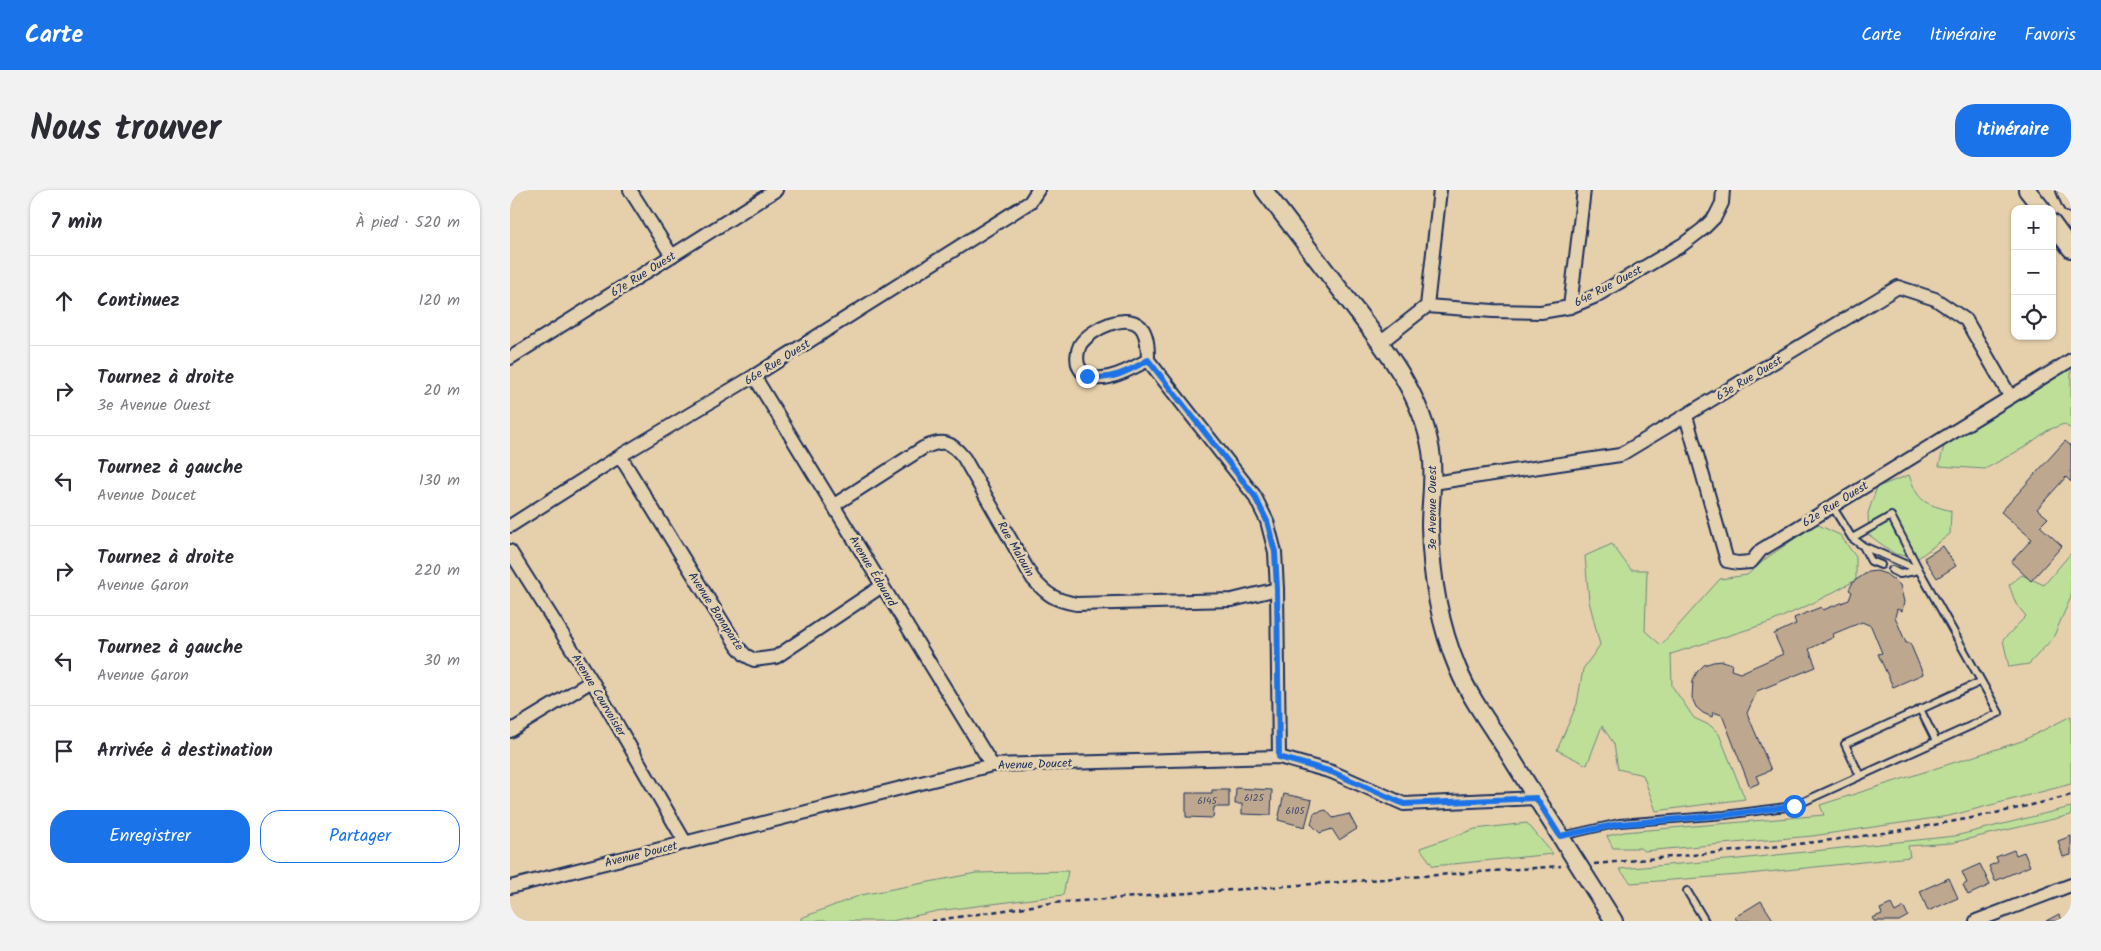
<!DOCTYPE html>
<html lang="fr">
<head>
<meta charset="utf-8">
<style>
  body { margin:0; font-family:Kalam,sans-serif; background:#f2f2f3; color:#2b2b33 }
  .controls { position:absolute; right:15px; top:15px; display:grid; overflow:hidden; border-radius:10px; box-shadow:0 1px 4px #0004 }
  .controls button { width:45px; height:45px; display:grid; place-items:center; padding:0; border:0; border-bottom:1px solid #e1e1e2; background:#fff; color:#2b2b33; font:25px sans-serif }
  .stop { position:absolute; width:15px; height:15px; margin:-11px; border:4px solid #1a73e8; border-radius:50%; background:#fff }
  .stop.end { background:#1a73e8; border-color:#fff; box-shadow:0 1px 5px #0008 }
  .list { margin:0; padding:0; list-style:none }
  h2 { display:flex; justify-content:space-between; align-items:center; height:65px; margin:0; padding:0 20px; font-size:21px }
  h2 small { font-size:16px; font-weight:400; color:#7c7c81 }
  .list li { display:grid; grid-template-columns:32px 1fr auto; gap:15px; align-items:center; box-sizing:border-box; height:90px; padding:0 20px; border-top:1px solid #e1e1e2 }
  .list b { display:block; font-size:19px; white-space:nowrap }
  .list p { margin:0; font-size:16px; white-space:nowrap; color:#7c7c81 }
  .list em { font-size:16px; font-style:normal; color:#7c7c81 }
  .actions { display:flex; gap:10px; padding:15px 20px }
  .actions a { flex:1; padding:11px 0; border:1px solid #1a73e8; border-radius:20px; text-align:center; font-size:18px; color:#1a73e8 }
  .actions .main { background:#1a73e8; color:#fff }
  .icon { flex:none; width:28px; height:28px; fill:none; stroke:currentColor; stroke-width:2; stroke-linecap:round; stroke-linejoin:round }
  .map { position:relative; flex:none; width:1561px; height:731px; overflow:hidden; border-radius:20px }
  header { display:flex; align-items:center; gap:30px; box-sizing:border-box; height:70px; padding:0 25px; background:#1a73e8; color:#fff }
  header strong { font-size:24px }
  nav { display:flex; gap:28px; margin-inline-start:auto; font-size:18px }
  .intro { display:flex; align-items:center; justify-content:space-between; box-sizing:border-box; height:120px; padding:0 30px }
  h1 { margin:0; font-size:35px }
  .button { padding:12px 22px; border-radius:20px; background:#1a73e8; color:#fff; font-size:18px; font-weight:700 }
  main { display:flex; gap:30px; padding:0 30px }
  aside { flex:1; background:#fff; border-radius:20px; box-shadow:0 1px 4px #0004 }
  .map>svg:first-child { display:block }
  .green { fill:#bedf98; stroke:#6c877b }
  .building { fill:#bda88f; stroke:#1b2f5e }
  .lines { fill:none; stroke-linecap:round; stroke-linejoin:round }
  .service-casing { stroke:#1b2f5e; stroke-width:10 }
  .minor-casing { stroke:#1b2f5e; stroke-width:16 }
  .tertiary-casing { stroke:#1b2f5e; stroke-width:20 }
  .path { stroke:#1b2f5e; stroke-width:2.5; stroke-dasharray:5 4; stroke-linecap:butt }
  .service { stroke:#e5d2b0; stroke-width:6 }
  .minor { stroke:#e5d2b0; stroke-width:12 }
  .tertiary { stroke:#e5d2b0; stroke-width:16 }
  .route { stroke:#1a73e8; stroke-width:6 }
  .labels { text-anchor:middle; stroke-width:5; stroke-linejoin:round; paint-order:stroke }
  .number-label { font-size:10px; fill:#444d6a }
  .street-label { font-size:12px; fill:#1b2f5e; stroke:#e5d2b0 }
</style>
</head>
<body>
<header>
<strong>Carte</strong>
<nav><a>Carte</a><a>Itinéraire</a><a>Favoris</a></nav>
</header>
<div class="intro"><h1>Nous trouver</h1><a class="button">Itinéraire</a></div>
<main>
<aside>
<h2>7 min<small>À pied · 520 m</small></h2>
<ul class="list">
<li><svg class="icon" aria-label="ahead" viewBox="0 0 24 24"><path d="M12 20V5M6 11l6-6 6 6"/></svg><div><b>Continuez</b></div><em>120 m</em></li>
<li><svg class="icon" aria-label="right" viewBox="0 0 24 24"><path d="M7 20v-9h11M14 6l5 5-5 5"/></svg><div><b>Tournez à droite</b><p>3e Avenue Ouest</p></div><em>20 m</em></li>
<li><svg class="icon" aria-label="left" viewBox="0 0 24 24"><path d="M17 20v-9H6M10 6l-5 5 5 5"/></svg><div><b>Tournez à gauche</b><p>Avenue Doucet</p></div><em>130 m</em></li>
<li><svg class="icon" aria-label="right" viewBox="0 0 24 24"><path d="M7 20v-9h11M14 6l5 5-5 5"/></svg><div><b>Tournez à droite</b><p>Avenue Garon</p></div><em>220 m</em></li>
<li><svg class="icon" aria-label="left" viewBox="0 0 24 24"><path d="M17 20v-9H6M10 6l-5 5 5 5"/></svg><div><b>Tournez à gauche</b><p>Avenue Garon</p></div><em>30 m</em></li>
<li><svg class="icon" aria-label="arrive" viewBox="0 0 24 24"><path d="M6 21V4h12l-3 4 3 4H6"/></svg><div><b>Arrivée à destination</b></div></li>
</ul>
<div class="actions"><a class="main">Enregistrer</a><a>Partager</a></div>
</aside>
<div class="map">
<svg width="1561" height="731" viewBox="0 0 1561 731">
  <rect width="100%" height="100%" fill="#e6d0ac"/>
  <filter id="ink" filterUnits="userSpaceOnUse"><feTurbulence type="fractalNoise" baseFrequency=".02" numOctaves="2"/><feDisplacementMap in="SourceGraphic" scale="10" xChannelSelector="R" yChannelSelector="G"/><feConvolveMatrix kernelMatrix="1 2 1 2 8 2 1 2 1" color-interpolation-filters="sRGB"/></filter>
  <g filter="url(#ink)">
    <path class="green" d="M 1561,168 L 1561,239 L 1554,234 L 1538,240 L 1515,257 L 1475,279 L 1429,276 L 1435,252 Z
      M 1399,285 C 1409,313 1414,313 1441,321 L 1440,344 L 1408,368 L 1385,364 L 1359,345 L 1358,323 L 1367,297 Z
      M 1306,334 L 1330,345 L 1346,367 L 1346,390 L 1303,413 L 1261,432 L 1161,464 L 1162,496 L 1184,528 L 1201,536 L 1209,544 L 1235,609 L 1146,621 L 1133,585 L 1108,579 L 1104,554 L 1092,536 L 1077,575 L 1047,560 L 1067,514 L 1073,479 L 1090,455 L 1079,411 L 1075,366 L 1102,354 L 1121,380 L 1137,380 L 1135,441 L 1151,455 L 1210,389 L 1237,385 L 1258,367 Z
      M 1561,363 L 1561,407 L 1543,448 L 1519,474 L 1499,477 L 1493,450 L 1516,426 L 1506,414 L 1499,395 L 1512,385 L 1534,395 Z
      M 1561,526 L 1561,594 L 1439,626 L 1302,646 L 1134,661 L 1130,658 L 1103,658 L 1097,646 L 1114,642 L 1314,625 L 1310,615 L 1512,551 Z
      M 1561,617 L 1561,625 L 1441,653 L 1398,656 L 1400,667 L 1229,685 L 1121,693 L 1109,679 L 1229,669 L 1445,646 Z
      M 1017,633 L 1043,664 L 923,676 L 910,658 L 965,639 Z
      M 558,681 L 553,705 L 427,721 L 382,731 L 291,731 L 291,728 L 351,705 L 466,683 Z"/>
    <path class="building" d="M 1555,251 L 1561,256 L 1561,292 L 1556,287 L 1527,319 L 1538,328 L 1530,336 L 1552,356 L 1521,391 L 1501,372 L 1522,349 L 1491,322 Z
      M 1433,356 L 1446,376 L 1427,388 L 1414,368 Z
      M 1367,381 L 1376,384 L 1390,395 L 1394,412 L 1392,421 L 1387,419 L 1385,427 L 1396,453 L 1400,453 L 1413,484 L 1383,497 L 1368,464 L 1372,463 L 1361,436 L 1352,432 L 1323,444 L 1324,447 L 1299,459 L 1306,477 L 1247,501 L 1237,523 L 1261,580 L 1246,586 L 1249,593 L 1240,597 L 1212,525 L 1203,522 L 1202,527 L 1193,523 L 1186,517 L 1182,508 L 1183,490 L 1187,482 L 1194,475 L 1203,472 L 1213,471 L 1222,474 L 1221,480 L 1230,483 L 1273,464 L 1264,444 L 1286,434 L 1284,428 L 1311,417 L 1313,420 L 1339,410 L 1342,402 L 1339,400 L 1343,392 L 1358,382 Z
      M 726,598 L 762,600 L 761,625 L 732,624 L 732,614 L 725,614 Z
      M 702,600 L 719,600 L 719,617 L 704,617 L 703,628 L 676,627 L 676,603 L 702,603 Z
      M 774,604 L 802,610 L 795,637 L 768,630 Z
      M 816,620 L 823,628 L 839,624 L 847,639 L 829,650 L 822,639 L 810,643 L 801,634 L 804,623 Z
      M 1561,646 L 1561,665 L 1553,667 L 1548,651 Z
      M 1504,660 L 1506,665 L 1514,662 L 1520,676 L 1485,691 L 1479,676 L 1488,672 L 1486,667 Z
      M 1470,674 L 1480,695 L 1458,705 L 1453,695 L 1457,693 L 1452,682 Z
      M 1439,688 L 1448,708 L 1418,721 L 1410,701 Z
      M 1251,711 L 1264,731 L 1227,731 L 1225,727 Z
      M 1381,714 L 1385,722 L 1394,717 L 1398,726 L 1389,731 L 1364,731 L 1362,728 L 1372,724 L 1370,719 Z
      M 1549,724 L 1553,731 L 1536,731 Z"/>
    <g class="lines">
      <g class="service-casing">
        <path id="service" d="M 1342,348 L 1381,326 L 1409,380 L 1390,384 L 1382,380
          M 1353,356 L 1361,371 L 1371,375
          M 1410,519 L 1426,551
          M 1350,586 L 1335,554 L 1470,492
          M 1052,646 L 1109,633 L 1215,625 L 1284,616 L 1489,523 L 1409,380 L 1353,356 L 1342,348 L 1322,316
          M 1177,701 L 1195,731"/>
      </g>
      <g class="minor-casing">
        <path id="minor" d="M 120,0 L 162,66
          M 917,116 L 930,0
          M 1060,117 L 1074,0
          M 870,153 L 917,116 L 983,121 L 1031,122 L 1060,117 L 1084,107 L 1172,55 L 1193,39 L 1205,27 L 1212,13 L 1213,0
          M 0,168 L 266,0
          M 638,170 C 621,179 582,202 569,177 C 566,171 567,161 570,155 C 580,139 620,119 633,140 C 638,149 638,160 638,170 L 744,305 L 757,331 L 765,362 L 767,399 L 769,567
          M 244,186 L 482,575
          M 1176,226 L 1217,371 L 1228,373 L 1241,372 L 1251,360 L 1561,170
          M 110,266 L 228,457 L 235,465 L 244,470 L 266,467 L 372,396
          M 923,293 L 1110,265 L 1388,97 L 1425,109 L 1456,130 L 1500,206
          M 324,315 L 413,258 C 433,249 441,251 454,268 L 523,389 C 537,405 545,410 566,414 L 722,410 L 767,399
          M 0,336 L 110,266 L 244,186 L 520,12 L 528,0
          M 0,361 L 82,491 L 175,652
          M 0,541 L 82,491
          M 0,697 L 482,575 L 769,567 L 822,582 L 894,614 L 1026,608
          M 1466,731 L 1561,695"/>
      </g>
      <g class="tertiary-casing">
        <path id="tertiary" d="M 754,0 C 781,35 808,71 835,106 C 871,154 911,200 921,261 C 925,286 920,311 920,336 C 921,385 929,434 948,479 C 960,508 980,535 997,561 C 1032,618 1068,674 1104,731
          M 1517,0 L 1532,19
          M 1555,0 L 1561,14
          M 1542,33 L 1561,59"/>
      </g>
      <path class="path" d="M 1084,674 C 1245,659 1405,647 1561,605
        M 421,731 L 542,713 L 1051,676"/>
      <use href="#service" class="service"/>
      <use href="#minor" class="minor"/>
      <use href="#tertiary" class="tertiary"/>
    </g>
  </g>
  <g class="lines" filter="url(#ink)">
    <path class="route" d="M 577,186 C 599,192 619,181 638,170 L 744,305 L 757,331 L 765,362 L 767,399 L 769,567 L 822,582 L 894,614 L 1026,608 L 1050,646 L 1109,634 L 1215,625 L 1284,616"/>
  </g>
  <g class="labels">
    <g class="number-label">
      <text x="744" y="611">6125</text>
      <text x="697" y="614">6145</text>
      <text x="785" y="624">6105</text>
    </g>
    <g class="street-label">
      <text transform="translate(133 84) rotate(-32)" y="4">67e Rue Ouest</text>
      <text transform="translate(1098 96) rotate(-28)" y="4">64e Rue Ouest</text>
      <text transform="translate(267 172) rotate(-32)" y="4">66e Rue Ouest</text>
      <text transform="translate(1239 188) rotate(-31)" y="4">63e Rue Ouest</text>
      <text transform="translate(1325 314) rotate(-32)" y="4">62e Rue Ouest</text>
      <text transform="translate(922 318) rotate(-90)" y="4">3e Avenue Ouest</text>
      <text transform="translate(506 359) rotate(60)" y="4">Rue Malouin</text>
      <text transform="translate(363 381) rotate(59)" y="4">Avenue Édouard</text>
      <text transform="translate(206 421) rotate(57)" y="4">Avenue Bonaparte</text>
      <text transform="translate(89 505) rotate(59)" y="4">Avenue Courvoisier</text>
      <text transform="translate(525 574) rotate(-2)" y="4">Avenue Doucet</text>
      <text transform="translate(131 664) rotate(-14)" y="4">Avenue Doucet</text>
    </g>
  </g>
</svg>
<div class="controls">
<button>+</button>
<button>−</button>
<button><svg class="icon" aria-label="locate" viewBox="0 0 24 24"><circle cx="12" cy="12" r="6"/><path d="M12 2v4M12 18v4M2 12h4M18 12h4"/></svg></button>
</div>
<div class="stop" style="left:1284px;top:616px"></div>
<div class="stop end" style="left:577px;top:186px"></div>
</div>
</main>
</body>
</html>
